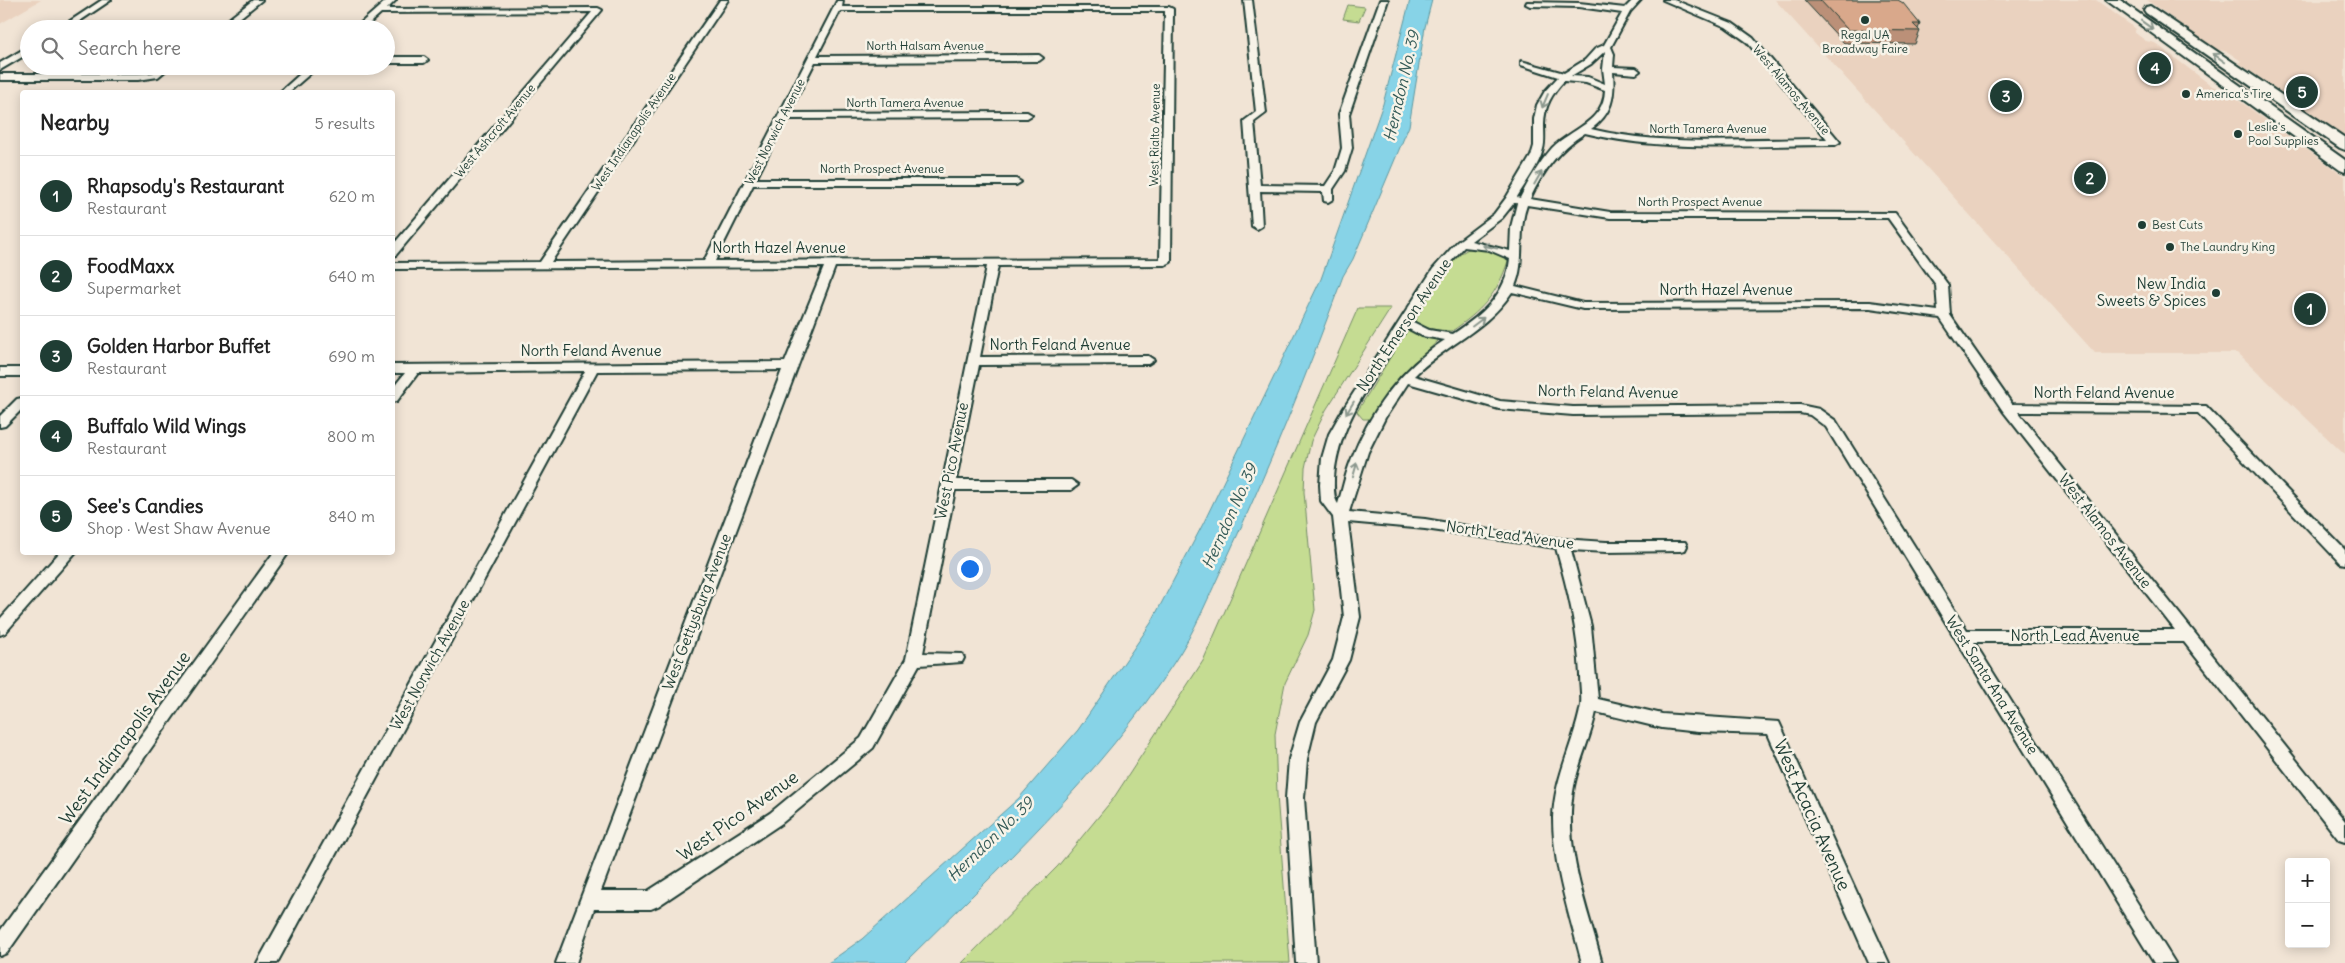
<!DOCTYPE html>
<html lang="en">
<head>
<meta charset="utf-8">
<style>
  body { margin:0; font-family:Delius,sans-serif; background:#f2f2f2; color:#222 }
  .controls { position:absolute; right:15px; bottom:15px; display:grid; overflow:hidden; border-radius:5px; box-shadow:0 2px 12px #0003 }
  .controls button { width:45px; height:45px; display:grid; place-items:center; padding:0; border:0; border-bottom:1px solid #e0e0e0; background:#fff; color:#222; font:25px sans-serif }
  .you { position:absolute; left:969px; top:568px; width:18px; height:18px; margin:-12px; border:4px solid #fff; border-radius:50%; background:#1a73e8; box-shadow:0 0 0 8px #1a73e833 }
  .badge { display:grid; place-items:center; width:32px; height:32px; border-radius:50%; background:#1f3d34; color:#fff; font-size:16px; font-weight:700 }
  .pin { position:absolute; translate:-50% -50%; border:2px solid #fff; box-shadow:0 1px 5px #0006 }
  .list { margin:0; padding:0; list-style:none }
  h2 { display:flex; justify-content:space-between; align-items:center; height:65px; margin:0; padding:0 20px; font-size:21px }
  h2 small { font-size:16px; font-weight:400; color:#767676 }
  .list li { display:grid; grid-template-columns:32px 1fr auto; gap:15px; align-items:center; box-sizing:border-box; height:80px; padding:0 20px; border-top:1px solid #e0e0e0 }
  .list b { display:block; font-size:19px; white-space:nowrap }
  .list p { margin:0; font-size:16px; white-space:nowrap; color:#767676 }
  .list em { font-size:16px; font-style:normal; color:#767676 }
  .icon { flex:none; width:28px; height:28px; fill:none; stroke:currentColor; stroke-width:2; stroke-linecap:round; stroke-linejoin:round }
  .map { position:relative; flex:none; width:2345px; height:963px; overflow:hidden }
  .search { position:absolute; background:#fff; box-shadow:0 2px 12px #0003; left:20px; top:20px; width:375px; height:55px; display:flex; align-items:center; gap:12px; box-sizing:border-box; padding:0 18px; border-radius:28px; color:#767676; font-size:19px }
  .panel { position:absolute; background:#fff; box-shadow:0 2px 12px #0003; left:20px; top:90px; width:375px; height:465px; border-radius:5px }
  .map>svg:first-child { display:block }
  .built { fill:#ead2bf }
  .green { fill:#c5dc92; stroke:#728c63 }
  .water { fill:#87d3e7; stroke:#5d979f }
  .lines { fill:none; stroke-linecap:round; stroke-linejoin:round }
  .minor-casing { stroke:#1f3d34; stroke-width:4 }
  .primary-casing { stroke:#1f3d34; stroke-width:4 }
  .minor { fill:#f7f3e8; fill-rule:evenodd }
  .primary { fill:#f7f3e8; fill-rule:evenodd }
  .wall { fill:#bb9078; stroke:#1f3d34 }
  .building { fill:#d9a88b; stroke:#1f3d34 }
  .oneway { stroke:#8b988e }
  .poi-dot { fill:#1f3d34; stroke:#f7f3e8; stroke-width:2 }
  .labels { text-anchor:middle; stroke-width:5; stroke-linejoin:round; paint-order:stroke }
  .far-poi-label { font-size:12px; fill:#1f3d34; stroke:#f7f3e8; text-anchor:start }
  .far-street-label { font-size:12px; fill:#1f3d34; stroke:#f7f3e8 }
  .street-label { font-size:15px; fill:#1f3d34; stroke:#f7f3e8 }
  .poi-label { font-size:15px; fill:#1f3d34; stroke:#f7f3e8; text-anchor:end }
  .water-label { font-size:16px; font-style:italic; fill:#345b58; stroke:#f7f3e8 }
  .near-street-label { font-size:18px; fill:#1f3d34; stroke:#f7f3e8 }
</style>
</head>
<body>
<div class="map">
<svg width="2345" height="963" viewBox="0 0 2345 963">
  <rect width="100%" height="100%" fill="#f1e4d5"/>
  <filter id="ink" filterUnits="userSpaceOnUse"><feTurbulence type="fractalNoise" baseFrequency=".02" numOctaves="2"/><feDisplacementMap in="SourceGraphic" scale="10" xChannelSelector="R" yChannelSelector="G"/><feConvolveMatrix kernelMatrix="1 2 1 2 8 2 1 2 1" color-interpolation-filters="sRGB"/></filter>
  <g filter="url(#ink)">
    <path class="built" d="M 0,0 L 41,0 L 0,24 Z
      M 1775,0 L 2096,0 L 2136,29 L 2134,32 L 2146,41 L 2155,43 L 2212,86 L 2224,90 L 2345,177 L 2345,455 L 2238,353 L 2095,353 Z
      M 2147,0 L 2345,0 L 2345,138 L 2239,63 L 2241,61 L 2228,52 L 2215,49 Z"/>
    <path class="green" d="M 1348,5 L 1365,7 L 1359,21 L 1343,19 Z
      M 1471,248 C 1484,248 1500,250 1508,261 C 1497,295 1481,311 1452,331 C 1438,330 1426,330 1415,321 C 1426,301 1449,255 1471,248 Z
      M 1358,308 L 1391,308 L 1326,410 L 1311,441 L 1305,468 L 1304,492 L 1315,610 L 1308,635 L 1285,683 L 1275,734 L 1277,795 L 1290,963 L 962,963 L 1058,866 L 1113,799 L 1203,661 Z
      M 1407,330 L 1439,340 L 1400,376 L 1372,419 L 1363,419 L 1357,412 Z"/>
    <path class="water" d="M 1410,0 L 1432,0 L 1425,27 L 1409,126 L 1353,259 L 1343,276 C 1308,372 1269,468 1226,560 C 1209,595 1195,632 1173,664 C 1098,777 1000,868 904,963 L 828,963 L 862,939 L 1019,798 L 1078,730 L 1151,623 L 1204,522 L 1321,279 L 1383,104 Z"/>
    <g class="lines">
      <g class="minor-casing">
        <path id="minor" d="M 102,0 L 111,0 L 68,29 L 58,29 Z
          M 253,0 L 262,0 L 226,29 L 216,29 Z
          M 387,0 L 396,0 L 387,9 L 598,8 L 602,10 L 396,255 L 392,256 L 392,246 L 592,12 L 381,13 L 363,29 L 354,29 Z
          M 720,0 L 728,0 L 551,262 L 704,261 L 837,1 L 843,1 L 842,7 L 1169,7 L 1173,9 L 1171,262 L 1165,265 L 998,266 L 980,357 L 1148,356 L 1154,360 L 1148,364 L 979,365 L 956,480 L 1071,480 L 1078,485 L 1071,490 L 955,490 L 923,653 L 962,654 L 964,658 L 962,662 L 919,665 L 873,748 L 782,823 L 658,906 L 651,909 L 594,909 L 576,963 L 556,963 L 782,370 L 597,371 L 277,963 L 257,963 L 585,371 L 418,373 L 397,401 L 392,402 L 392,389 L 405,373 L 392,373 L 392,365 L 785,362 L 824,267 L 392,269 L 392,263 L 540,262 ZM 840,11 L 1165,11 L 1160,259 L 715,261 L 753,185 L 1016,185 L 1021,182 L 1016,179 L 756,179 L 786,119 L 1027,118 L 1032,115 L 1027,112 L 789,113 L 815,62 L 1039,61 L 1043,58 L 1039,55 L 817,56 ZM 987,266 L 906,659 L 861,738 L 770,813 L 648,891 L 601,891 L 835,267 Z
          M 1244,0 L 1252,0 L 1266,113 L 1254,122 L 1260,185 L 1325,186 L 1335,171 L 1342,148 L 1339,114 L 1380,0 L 1388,0 L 1349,114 L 1352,148 L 1345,171 L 1333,189 L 1333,199 L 1328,202 L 1324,201 L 1323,192 L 1260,191 L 1262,226 L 1257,229 L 1252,226 L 1244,121 L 1256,112 Z
          M 1633,0 L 1641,0 L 1630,12 L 1611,47 L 1614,54 L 1613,67 L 1636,68 L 1640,71 L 1636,74 L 1613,72 C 1615,97 1612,114 1591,129 C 1665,147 1751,139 1827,139 L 1747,42 L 1726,27 L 1663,0 L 1674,0 L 1732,23 L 1753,38 L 1840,142 L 1835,145 C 1752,145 1666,153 1585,133 C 1558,150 1543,171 1530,199 L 1610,212 L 1895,213 L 1948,285 L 1950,315 L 2012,404 L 2206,406 L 2345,550 L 2345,564 L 2340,563 L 2198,413 L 2018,412 L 2345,821 L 2345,842 L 2339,840 L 2184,642 L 1974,642 L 2175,963 L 2154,963 L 1826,427 L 1810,415 L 1800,413 L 1573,415 L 1499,409 L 1408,383 L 1385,418 L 1368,452 L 1349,512 L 1425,519 L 1502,532 L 1562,539 L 1606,542 L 1685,542 L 1687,546 L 1685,550 L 1680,551 L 1606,552 L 1571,550 L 1591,626 L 1598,699 L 1662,714 L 1779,722 L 1889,963 L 1869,963 L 1768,734 L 1698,732 L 1662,728 L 1596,712 C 1591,737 1579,761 1574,786 C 1562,845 1587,907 1602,963 L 1582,963 C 1570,916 1553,867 1553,818 C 1554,778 1574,744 1581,705 C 1582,695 1580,685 1580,675 C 1578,631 1568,590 1556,548 L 1425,529 L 1348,522 L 1360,617 L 1349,660 L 1316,722 L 1307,759 L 1304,798 L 1316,963 L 1296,963 L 1286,798 L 1289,759 L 1300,722 L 1333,660 L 1344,617 L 1333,517 L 1321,501 L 1320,485 L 1322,458 L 1329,434 L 1342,411 L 1433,269 L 1457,242 L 1494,214 L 1506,198 L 1531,156 L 1534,146 L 1534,119 L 1537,105 L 1545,91 L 1558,77 L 1521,65 L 1521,61 L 1564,73 L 1585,60 L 1595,49 L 1604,45 L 1622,13 L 1579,7 L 1530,6 L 1526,4 L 1527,2 L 1579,3 L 1625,8 ZM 1605,51 L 1603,69 L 1605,84 L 1588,77 L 1571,76 L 1591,64 ZM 1564,81 L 1586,83 L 1605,90 C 1604,122 1571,129 1552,148 C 1539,163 1529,180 1520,198 L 1517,197 C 1526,182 1539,166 1543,149 C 1545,142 1544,133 1544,125 C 1544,106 1552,94 1564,81 ZM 1514,203 L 1517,203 L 1511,227 L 1510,251 L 1471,241 L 1502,218 ZM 1527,205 L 1610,218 L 1888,218 L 1936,285 L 1938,311 L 1870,302 L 1583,303 L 1515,286 C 1526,260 1517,232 1527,205 ZM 1464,247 L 1489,250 L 1510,259 C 1506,295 1482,315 1453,334 L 1429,330 L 1411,321 L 1441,273 ZM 1512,292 L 1583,309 L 1870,308 L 1940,318 L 2003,411 L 2175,630 L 1967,630 L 1836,421 L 1819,409 L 1800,405 L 1573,407 L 1500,401 L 1414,376 C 1445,345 1487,330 1512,292 ZM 1407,328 L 1422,336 L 1445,340 C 1400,369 1369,413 1350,463 C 1345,476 1342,491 1338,504 C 1333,497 1334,487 1334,478 C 1338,421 1377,375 1407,328 Z
          M 29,46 L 29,53 L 0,70 L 0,63 Z
          M 386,57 L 424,57 L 428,60 L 424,63 L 386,63 Z
          M 161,66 L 171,66 L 158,77 L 138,80 L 0,80 L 0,74 L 138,74 L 153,73 Z
          M 309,66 L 319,66 L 289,92 L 280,92 Z
          M 0,368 L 22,368 L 22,376 L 0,376 Z
          M 22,398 L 22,409 L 5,426 L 0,427 L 0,416 L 17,399 Z
          M 60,552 L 76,552 L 5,633 L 0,635 L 0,619 Z
          M 274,552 L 289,552 L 7,953 L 0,956 L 0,931 Z"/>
      </g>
      <g class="primary-casing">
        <path id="primary" d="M 2106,0 L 2120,0 L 2345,160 L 2345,172 L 2340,170 Z
          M 2150,6 L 2345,138 L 2345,150 L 2340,148 L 2146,13 L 2144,10 L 2146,7 Z"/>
      </g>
      <use href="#minor" class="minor"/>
      <use href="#primary" class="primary"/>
    </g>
    <path class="wall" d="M 1804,0 L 1898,0 L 1920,24 L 1918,29 L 1920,31 L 1915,44 L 1844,43 Z"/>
    <path class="building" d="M 1820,0 L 1898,0 L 1903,3 L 1920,24 L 1913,24 L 1920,31 L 1848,30 Z"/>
    <defs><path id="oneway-shaft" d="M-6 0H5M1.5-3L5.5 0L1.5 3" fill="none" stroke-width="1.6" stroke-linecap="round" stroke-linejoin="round" transform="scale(1.25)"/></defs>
    <g class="oneway">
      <use href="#oneway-shaft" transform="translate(2147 25) rotate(36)"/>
      <use href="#oneway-shaft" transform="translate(2219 58) rotate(-145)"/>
      <use href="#oneway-shaft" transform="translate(1545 101) rotate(113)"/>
      <use href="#oneway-shaft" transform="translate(1538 178) rotate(-60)"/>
      <use href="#oneway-shaft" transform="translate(1490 247) rotate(-169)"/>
      <use href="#oneway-shaft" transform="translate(1478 322) rotate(-37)"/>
      <use href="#oneway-shaft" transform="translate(1350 408) rotate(121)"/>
      <use href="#oneway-shaft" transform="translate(1355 470) rotate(-74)"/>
    </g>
  </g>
  <g class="poi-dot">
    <circle cx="1865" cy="20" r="5"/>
    <circle cx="2186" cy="94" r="5"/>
    <circle cx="2238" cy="134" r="5"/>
    <circle cx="2142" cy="225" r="5"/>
    <circle cx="2170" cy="247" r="5"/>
    <circle cx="2216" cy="293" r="5"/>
  </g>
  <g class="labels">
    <g class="far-poi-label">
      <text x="1865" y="39" text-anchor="middle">Regal UA<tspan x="1865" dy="14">Broadway Faire</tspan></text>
      <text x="2196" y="98">America's Tire</text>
      <text x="2248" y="131">Leslie's<tspan x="2248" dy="14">Pool Supplies</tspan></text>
      <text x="2152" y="229">Best Cuts</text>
      <text x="2180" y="251">The Laundry King</text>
    </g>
    <g class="far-street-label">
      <text x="925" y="50">North Halsam Avenue</text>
      <text transform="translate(1791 90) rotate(50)" y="4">West Alamos Avenue</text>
      <text x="905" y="107">North Tamera Avenue</text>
      <text x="1708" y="133">North Tamera Avenue</text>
      <text transform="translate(495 131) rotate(-50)" y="4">West Ashcroft Avenue</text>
      <text transform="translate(634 132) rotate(-56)" y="4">West Indianapolis Avenue</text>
      <text transform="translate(775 132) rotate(-63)" y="4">West Norwich Avenue</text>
      <text transform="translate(1155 135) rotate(-89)" y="4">West Rialto Avenue</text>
      <text x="882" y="173">North Prospect Avenue</text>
      <text x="1700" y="206">North Prospect Avenue</text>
    </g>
    <g class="street-label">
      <text x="779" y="253">North Hazel Avenue</text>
      <text x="1726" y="295">North Hazel Avenue</text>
      <text transform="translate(1404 325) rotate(-56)" y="5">North Emerson Avenue</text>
      <text x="1060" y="350">North Feland Avenue</text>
      <text x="591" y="356">North Feland Avenue</text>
      <text transform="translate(1608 392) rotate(1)" y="5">North Feland Avenue</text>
      <text x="2104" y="398">North Feland Avenue</text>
      <text transform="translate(952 461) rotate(-79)" y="5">West Pico Avenue</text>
      <text transform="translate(2105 531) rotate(52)" y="5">West Alamos Avenue</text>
      <text transform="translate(1510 535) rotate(8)" y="5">North Lead Avenue</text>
      <text transform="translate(697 612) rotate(-69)" y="5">West Gettysburg Avenue</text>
      <text x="2075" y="641">North Lead Avenue</text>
      <text transform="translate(430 665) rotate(-61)" y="5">West Norwich Avenue</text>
      <text transform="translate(1992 685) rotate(58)" y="5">West Santa Ana Avenue</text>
    </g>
    <g class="poi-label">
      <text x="2206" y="289">New India<tspan x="2206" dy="17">Sweets &amp; Spices</tspan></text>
    </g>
    <g class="water-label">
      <text transform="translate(1401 86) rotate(-77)" y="6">Herndon No. 39</text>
      <text transform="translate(1229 516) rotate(-66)" y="6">Herndon No. 39</text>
      <text transform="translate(990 839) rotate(-44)" y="6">Herndon No. 39</text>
    </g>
    <g class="near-street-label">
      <text transform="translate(125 738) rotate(-54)" y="6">West Indianapolis Avenue</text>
      <text transform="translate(1812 815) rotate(66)" y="6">West Acacia Avenue</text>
      <text transform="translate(738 816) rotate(-35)" y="6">West Pico Avenue</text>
    </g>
  </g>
</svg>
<div class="controls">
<button>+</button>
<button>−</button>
</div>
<div class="you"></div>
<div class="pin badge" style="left:2310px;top:309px">1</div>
<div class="pin badge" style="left:2090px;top:178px">2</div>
<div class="pin badge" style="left:2006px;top:96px">3</div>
<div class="pin badge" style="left:2155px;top:68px">4</div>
<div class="pin badge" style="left:2302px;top:92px">5</div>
<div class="search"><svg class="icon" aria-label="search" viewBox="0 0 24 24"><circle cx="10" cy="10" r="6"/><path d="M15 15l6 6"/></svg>Search here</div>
<section class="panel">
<h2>Nearby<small>5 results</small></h2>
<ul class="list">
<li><span class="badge">1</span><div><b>Rhapsody's Restaurant</b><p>Restaurant</p></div><em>620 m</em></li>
<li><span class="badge">2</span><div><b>FoodMaxx</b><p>Supermarket</p></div><em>640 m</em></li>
<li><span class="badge">3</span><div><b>Golden Harbor Buffet</b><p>Restaurant</p></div><em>690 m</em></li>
<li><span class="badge">4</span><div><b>Buffalo Wild Wings</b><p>Restaurant</p></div><em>800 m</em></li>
<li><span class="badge">5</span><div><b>See's Candies</b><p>Shop · West Shaw Avenue</p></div><em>840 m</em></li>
</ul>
</section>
</div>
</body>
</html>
